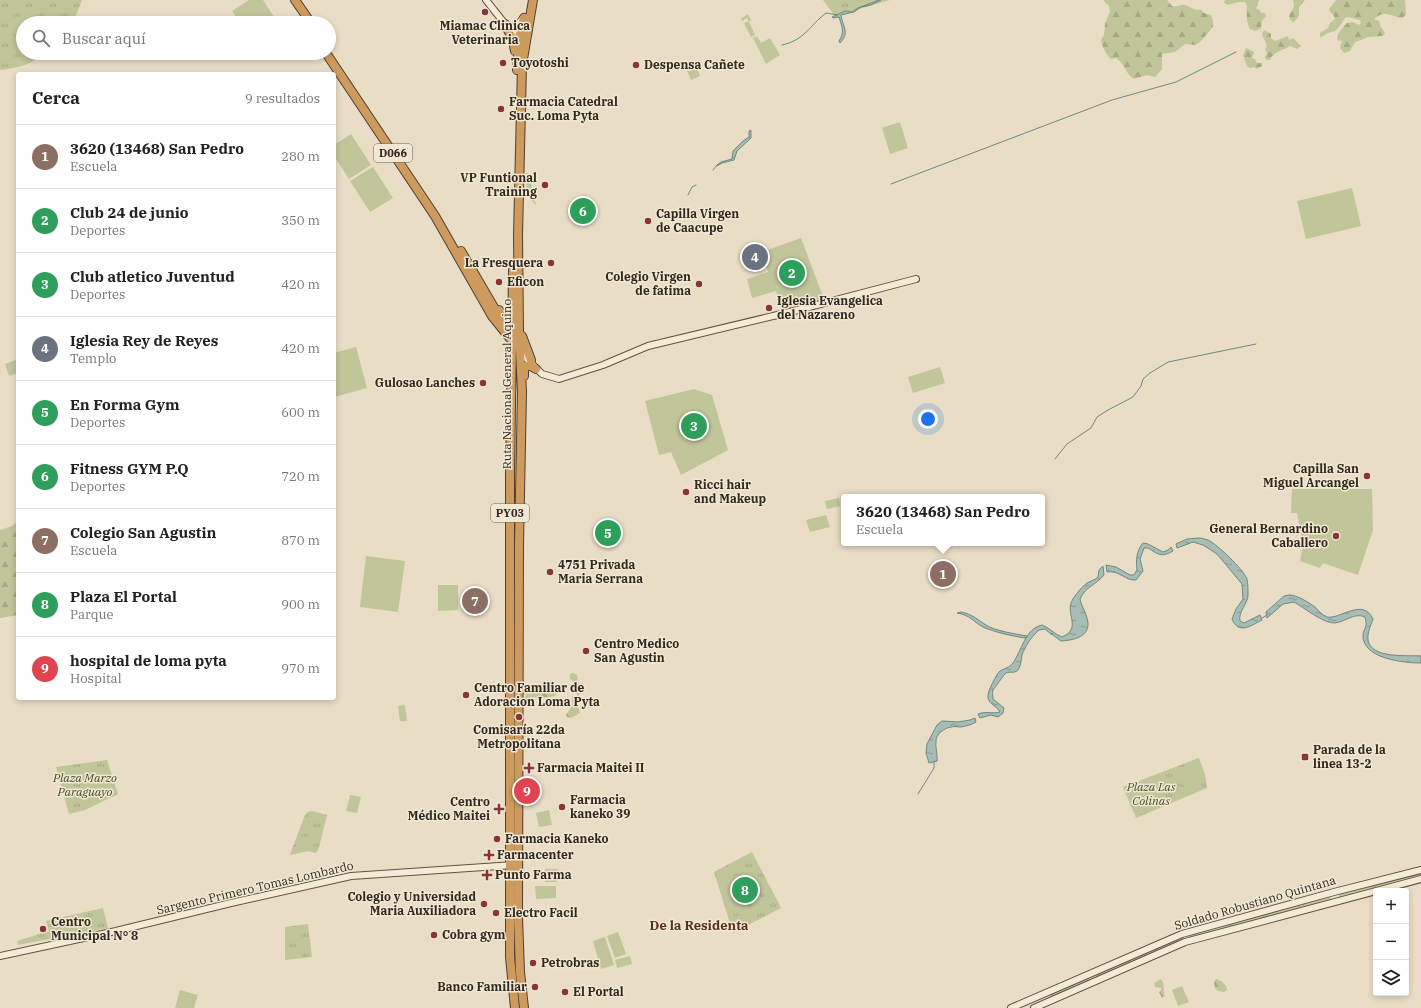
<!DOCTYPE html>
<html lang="es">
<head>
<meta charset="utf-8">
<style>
  body { margin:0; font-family:"IBM Plex Serif",serif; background:#f2f2f2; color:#222 }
  .controls { position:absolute; right:12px; bottom:12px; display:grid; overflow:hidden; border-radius:4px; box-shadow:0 2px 6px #0003 }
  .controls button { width:36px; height:36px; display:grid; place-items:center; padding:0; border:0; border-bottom:1px solid #e0e0e0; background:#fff; color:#222; font:20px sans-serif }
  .you { position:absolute; left:928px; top:419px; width:14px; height:14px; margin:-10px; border:3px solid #fff; border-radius:50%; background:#1a73e8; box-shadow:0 0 0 6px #1a73e833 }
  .badge { display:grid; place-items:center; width:26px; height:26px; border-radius:50%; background:#893436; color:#fff; font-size:13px; font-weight:700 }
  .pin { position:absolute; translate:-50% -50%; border:2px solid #fff; box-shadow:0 1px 4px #0006 }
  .popup { position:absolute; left:841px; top:494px; width:204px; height:52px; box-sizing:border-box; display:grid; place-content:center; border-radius:4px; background:#fff; filter:drop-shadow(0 1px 3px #0005); font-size:13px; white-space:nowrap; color:#767676 }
  .popup b { font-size:15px; color:#222 }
  .popup::after { content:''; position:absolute; left:50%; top:100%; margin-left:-8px; border:8px solid transparent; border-top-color:#fff }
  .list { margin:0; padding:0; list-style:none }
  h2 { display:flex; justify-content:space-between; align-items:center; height:52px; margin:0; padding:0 16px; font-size:17px }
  h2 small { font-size:13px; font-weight:400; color:#767676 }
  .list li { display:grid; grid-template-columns:26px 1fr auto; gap:12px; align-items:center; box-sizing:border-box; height:64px; padding:0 16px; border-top:1px solid #e0e0e0 }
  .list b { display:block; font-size:15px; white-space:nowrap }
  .list p { margin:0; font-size:13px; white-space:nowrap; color:#767676 }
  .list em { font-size:13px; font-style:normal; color:#767676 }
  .icon { flex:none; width:22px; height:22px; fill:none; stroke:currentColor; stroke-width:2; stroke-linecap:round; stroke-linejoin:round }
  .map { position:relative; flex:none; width:1421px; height:1008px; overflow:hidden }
  .search { position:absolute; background:#fff; box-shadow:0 2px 6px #0003; left:16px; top:16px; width:320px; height:44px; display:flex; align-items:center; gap:10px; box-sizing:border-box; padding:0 14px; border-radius:22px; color:#767676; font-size:15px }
  .panel { position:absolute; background:#fff; box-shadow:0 2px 6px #0003; left:16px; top:72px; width:320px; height:628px; border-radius:4px }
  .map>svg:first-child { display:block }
  .grass { fill:url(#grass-tufts) }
  .forest { fill:url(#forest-firs) }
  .garden { fill:#c1c59a }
  .water { fill:url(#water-ripples); stroke:#6e8982 }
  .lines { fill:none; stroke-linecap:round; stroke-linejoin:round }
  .stream { stroke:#6e8982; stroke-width:1 }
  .highway-tunnel { stroke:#c5b9a4; stroke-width:8; stroke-dasharray:8 4; stroke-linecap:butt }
  .secondary-casing { stroke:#635140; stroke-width:8 }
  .highway-casing { stroke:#503f31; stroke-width:10 }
  .secondary { stroke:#f4ebd7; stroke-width:6 }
  .highway { stroke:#ce9b5f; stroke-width:8 }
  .poi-dot { fill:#893436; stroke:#f1e8d3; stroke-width:1.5 }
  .labels { text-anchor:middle; stroke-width:3; stroke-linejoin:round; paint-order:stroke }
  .shield { fill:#f1e8d3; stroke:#6c6255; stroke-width:1 }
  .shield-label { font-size:11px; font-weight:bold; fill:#33281f }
  .poi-label { font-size:12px; font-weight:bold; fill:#33281f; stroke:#f1e8d3; text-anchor:start }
  .street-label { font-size:12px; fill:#33281f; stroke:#f1e8d3 }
  .park-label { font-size:12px; font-style:italic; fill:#454d28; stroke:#f1e8d3 }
  .neighbourhood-label { font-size:13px; font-weight:bold; fill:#5b2e24; stroke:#f1e8d3 }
</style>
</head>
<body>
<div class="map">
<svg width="1421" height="1008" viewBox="0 0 1421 1008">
  <defs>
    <pattern id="grass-tufts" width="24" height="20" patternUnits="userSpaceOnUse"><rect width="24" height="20" fill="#c1c59a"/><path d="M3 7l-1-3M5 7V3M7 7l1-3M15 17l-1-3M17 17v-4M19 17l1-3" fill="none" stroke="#a6a984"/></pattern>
    <pattern id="forest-firs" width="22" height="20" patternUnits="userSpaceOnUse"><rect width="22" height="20" fill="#c1c59a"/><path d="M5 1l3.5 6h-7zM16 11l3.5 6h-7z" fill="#a6a984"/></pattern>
    <pattern id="water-ripples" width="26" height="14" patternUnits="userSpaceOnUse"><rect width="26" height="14" fill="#a6bcb5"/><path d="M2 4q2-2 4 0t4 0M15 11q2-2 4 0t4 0" fill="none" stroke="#889993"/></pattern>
  </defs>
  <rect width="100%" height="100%" fill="#e9ddc5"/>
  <path class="grass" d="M 0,0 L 82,0 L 73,23 L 23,23 L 23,53 L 47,53 C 32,64 18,68 0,70 Z
    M 823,0 L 890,0 L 835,16 Z
    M 526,173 L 528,173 L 536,205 L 526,195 Z
    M 1199,758 L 1205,774 L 1207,788 L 1136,818 L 1123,787 Z
    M 107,760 L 118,794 L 85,810 L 69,814 L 56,767 Z
    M 312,811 L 327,815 L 318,851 L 315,853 L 309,851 L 290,855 L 290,854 L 305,815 L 308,812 Z
    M 752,852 L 781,908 L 733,933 L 714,872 Z
    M 1421,874 L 1421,878 L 1339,897 L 1340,894 Z
    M 1330,897 L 1332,900 L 1303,908 L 1302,904 Z
    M 1301,904 L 1302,908 L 1188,938 L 1187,934 Z
    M 103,908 L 108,928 L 18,945 L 17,941 L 49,931 L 46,921 Z
    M 308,924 L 312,957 L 285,960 L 285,927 Z
    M 1178,938 L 1179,942 L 1098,978 L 1095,976 L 1095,974 Z
    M 1088,977 L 1090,980 L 1089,982 L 1052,997 L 1050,995 Z"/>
  <path class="forest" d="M 1103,0 L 1167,0 L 1172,6 C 1177,8 1180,4 1185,5 C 1192,7 1192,10 1201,10 L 1204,13 L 1211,15 L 1213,21 L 1213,27 L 1200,42 L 1195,45 L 1185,44 L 1175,52 L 1162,54 L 1162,69 L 1155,77 L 1147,75 L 1134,79 C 1126,75 1126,65 1116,58 L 1111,59 C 1106,54 1102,47 1101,40 L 1104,35 L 1105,24 L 1110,11 L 1109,6 Z
    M 1225,0 L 1259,0 L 1256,8 L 1258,10 L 1259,9 L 1261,13 L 1265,13 L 1266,16 L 1262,21 L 1261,28 L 1256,31 L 1250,29 C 1247,24 1246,12 1247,6 L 1245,2 L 1238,2 L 1228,5 L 1224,3 Z
    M 1293,0 L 1305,0 L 1299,7 L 1299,16 L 1294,22 L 1291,21 L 1289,16 L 1294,6 Z
    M 1336,0 L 1405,0 L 1406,15 L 1402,18 C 1391,16 1384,10 1375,18 L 1375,20 L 1378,20 L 1380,23 L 1380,26 L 1384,31 L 1385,34 L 1382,36 L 1369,37 L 1355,42 L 1350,51 L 1344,53 L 1340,48 L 1342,40 L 1339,41 L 1337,39 L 1339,32 L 1347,23 L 1353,22 L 1359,25 L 1361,23 L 1360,20 L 1348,17 L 1345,18 L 1340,26 L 1335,31 L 1328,33 L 1323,36 L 1320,37 L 1320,33 L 1328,28 L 1330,23 L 1335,19 L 1334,16 L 1330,12 L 1329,9 Z
    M 1264,30 L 1271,34 L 1271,38 L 1275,41 L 1288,36 L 1289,40 L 1293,38 L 1301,46 L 1297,49 L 1290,46 C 1283,51 1273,51 1270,60 L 1267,60 L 1265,58 L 1267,53 L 1265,49 L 1267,46 L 1262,34 Z
    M 1246,48 L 1254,52 L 1252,58 L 1255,59 L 1257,63 L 1262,63 L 1262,66 L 1257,69 L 1254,67 L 1250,68 L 1247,66 L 1243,55 Z
    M 18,521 L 18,615 L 0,618 L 0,530 L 12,526 Z
    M 573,673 L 577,675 C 578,680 578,685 581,690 C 578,696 577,706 580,713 L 571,718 L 567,717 L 566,715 L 572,706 L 572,696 L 577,696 C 577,691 575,683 571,679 L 570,680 L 570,674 Z
    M 549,689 L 555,690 L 556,693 L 555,696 C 553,697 534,698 532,697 L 528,701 L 525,700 L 526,691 L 543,692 Z
    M 1161,979 C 1166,985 1162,989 1165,996 L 1162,998 L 1159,992 L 1161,990 L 1161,988 L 1155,987 L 1154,983 Z
    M 1216,979 C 1221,980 1227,985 1227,990 L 1224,992 L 1218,991 L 1215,988 L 1214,982 Z"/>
  <path class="garden" d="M 249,0 L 263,0 L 278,23 L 240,23 L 232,11 Z
    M 748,14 L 751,20 L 749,22 L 755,35 L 751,37 L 744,23 L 749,21 L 747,18 L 742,21 L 741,19 Z
    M 757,36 L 761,43 L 770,38 L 780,55 L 766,64 L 753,38 Z
    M 695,64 L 700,76 L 691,80 L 686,68 Z
    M 900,122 L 908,148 L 890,154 L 882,128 Z
    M 351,134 L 371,165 L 349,179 L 334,156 L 334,145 Z
    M 373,167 L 393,198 L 370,212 L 350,181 Z
    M 1352,188 L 1361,226 L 1306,239 L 1297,201 Z
    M 801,238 L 824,299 L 782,310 L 776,291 L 752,298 L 747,279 L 768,272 L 762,252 Z
    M 356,347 L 367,388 L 334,397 L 334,353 Z
    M 18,359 L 18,373 L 9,376 L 5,364 Z
    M 940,367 L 945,383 L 913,393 L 908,377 Z
    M 694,389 L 712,395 L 728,450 L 681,475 L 671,452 L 659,455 L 645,401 Z
    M 1292,489 L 1372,489 L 1373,530 L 1358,575 L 1323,563 L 1320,568 L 1300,561 L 1303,544 L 1297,513 L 1291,513 Z
    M 839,498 L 840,506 L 827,509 L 825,501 Z
    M 826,515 L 830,527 L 810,532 L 806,520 Z
    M 366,556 L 405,561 L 398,612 L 360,607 Z
    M 438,585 L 458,585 L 458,610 L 438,611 Z
    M 405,705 L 407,721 L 400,721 L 398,706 Z
    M 106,769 L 110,796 L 95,799 L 90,772 Z
    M 1197,769 L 1201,782 L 1184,787 L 1180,774 Z
    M 1155,776 L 1162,793 L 1134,805 L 1126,788 Z
    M 350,795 L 361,797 L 357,813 L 346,811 Z
    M 1155,798 L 1159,805 L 1143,812 L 1140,805 Z
    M 549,810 L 552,825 L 539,827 L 536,813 Z
    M 545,869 L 558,869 L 557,882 L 545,882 Z
    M 737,875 L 749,910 L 729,916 L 718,881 Z
    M 535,886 L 556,886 L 556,898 L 536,899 Z
    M 750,911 L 754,921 L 733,929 L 729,919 Z
    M 618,932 L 626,954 L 615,958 L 607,936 Z
    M 605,937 L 614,965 L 601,969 L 593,941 Z
    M 630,956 L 632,964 L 617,968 L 615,960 Z
    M 1182,986 L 1189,1002 L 1178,1006 L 1172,990 Z
    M 180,990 L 198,995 L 194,1008 L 175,1008 Z"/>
  <path class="water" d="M 879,0 L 881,0 L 871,5 L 861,7 L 854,12 L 841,15 C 843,28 850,32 840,43 L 839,41 C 845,32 842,27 839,17 L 833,18 L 832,17 L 845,11 L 852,12 L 858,8 Z
    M 751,130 L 751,138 L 737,151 L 734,160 L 722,163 L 717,166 L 717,165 L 721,162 L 732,159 L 733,151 L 743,141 L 749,137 L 749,131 Z
    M 1199,538 C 1201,538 1205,539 1208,540 C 1218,545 1243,569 1247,579 C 1248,584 1248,590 1248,595 C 1248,604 1238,611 1240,621 L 1244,623 L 1260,615 L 1262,620 C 1250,626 1239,635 1232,619 L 1236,609 L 1243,599 L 1242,584 L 1217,554 L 1203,545 L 1193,542 L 1177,548 L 1176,544 L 1187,539 Z
    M 1143,543 L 1148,544 L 1163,552 L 1168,550 L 1171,547 L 1173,551 C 1161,558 1158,554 1148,548 L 1144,548 L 1140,559 L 1143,571 L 1136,580 C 1125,581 1120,570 1107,572 L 1106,565 L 1116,567 L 1130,575 L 1134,575 L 1137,570 C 1136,561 1136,551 1143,543 Z
    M 1103,566 L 1104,575 C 1096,585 1086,586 1080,599 C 1081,605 1084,609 1086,615 C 1094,635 1077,640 1061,641 L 1053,635 L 1052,633 L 1052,635 L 1045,629 L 1039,630 C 1032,636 1025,646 1022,655 C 1021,660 1021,666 1018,670 C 1014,674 1010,671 1006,673 C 1004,674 995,688 993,690 C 992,693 993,696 993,699 L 1004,708 L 1003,713 L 998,717 L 991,715 L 980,718 L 978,714 C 985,711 993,714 1000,712 C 996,705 987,704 988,695 C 988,691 997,673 1000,671 C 1005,668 1009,668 1013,663 C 1022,650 1025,629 1042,625 C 1050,628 1054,634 1062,637 C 1081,629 1067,616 1071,603 C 1073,597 1084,584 1089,582 C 1093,580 1095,580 1098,577 L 1099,570 Z
    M 1289,595 C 1297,595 1308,602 1315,607 C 1319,611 1322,615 1327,617 C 1339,620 1363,597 1373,619 C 1371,625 1367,633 1368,640 C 1371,659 1407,655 1421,656 L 1421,663 C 1405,663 1362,659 1363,635 C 1364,627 1368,628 1365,617 C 1355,612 1345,622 1335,623 C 1324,624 1303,607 1294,602 L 1283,604 L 1267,618 L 1266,612 L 1284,596 Z
    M 961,612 C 972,614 978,620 986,625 C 995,631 1016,634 1027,636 L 1025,638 C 1012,636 998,633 985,628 C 974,623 971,615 957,613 Z
    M 975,718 L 976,722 C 971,725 966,726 961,727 C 958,727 954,726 951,727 C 944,728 936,734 936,741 C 935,748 938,754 937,761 L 929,763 L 926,753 L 927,744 L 937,725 L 942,721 L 958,722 L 970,720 Z"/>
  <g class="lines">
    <path class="stream" d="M 782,45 C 805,40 809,26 826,13 L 838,15
      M 713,170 L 717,165
      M 891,184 L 1112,100 L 1176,82 L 1236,52
      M 688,195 L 692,187 L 696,185
      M 1055,459 L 1067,444 L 1091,428 L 1097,417 L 1108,410 L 1133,397 L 1141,386 L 1143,379 L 1150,373 L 1168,362 L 1256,344
      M 1262,618 L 1267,615
      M 918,794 L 934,768 L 934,761"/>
    <path class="highway-tunnel" d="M 513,341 L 516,355 L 517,374"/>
    <g class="secondary-casing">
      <path id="secondary" d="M 486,0 L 505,24 L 514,31 L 520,40
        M 507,25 C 514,28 520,23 524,17
        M 520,352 L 542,374 L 559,379 L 603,365 L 648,346 L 790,312 L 916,279
        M 0,956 L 116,931 L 231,903 L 351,876 L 513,865
        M 1011,1008 L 1182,934 L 1334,892 L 1421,870
        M 1034,1008 L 1185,942 L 1421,879"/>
    </g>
    <g class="highway-casing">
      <path id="highway" d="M 295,0 L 311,23
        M 505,24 L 513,40 L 515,51
        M 326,53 L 435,216 L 492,316 L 513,342
        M 517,70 L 519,38 L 524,18
        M 461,251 L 499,316
        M 513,270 L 510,475 L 510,957 L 515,1008
        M 499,310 L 513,334
        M 522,336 L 531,360
        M 524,376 L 524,370 L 526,366 L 531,366 L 536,369
        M 524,1008 L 520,972 L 518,917 L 519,545 L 522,392 L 519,330 L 518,235 L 522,65 L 533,0"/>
    </g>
    <use href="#secondary" class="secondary"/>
    <use href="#highway" class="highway"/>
  </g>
  <g class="poi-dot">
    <circle cx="485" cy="12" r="4"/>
    <circle cx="503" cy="63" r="4"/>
    <circle cx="636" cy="65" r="4"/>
    <circle cx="501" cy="109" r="4"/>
    <circle cx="545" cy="185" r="4"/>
    <circle cx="648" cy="221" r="4"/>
    <circle cx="551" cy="263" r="4"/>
    <circle cx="499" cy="282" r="4"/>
    <circle cx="699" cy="284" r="4"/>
    <circle cx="769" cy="308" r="4"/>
    <circle cx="483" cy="383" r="4"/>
    <circle cx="1367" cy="476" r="4"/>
    <circle cx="686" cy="492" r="4"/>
    <circle cx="1336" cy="536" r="4"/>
    <circle cx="550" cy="572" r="4"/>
    <circle cx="586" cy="651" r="4"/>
    <circle cx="466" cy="695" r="4"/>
    <circle cx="519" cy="717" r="4"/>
    <rect x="1301" y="753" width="8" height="8" rx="2"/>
    <path d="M527 762h4v4h4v4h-4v4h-4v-4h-4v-4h4z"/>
    <circle cx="562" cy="807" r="4"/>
    <path d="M497 803h4v4h4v4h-4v4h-4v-4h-4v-4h4z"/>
    <circle cx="497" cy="839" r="4"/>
    <path d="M487 849h4v4h4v4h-4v4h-4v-4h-4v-4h4z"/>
    <path d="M485 869h4v4h4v4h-4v4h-4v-4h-4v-4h4z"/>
    <circle cx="484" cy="904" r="4"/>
    <circle cx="496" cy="913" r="4"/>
    <circle cx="43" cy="929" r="4"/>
    <circle cx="434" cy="935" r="4"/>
    <circle cx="533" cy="963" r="4"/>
    <circle cx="535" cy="987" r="4"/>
    <circle cx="565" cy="992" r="4"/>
  </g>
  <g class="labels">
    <g class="shield">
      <rect x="374" y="144" width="38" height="18" rx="3"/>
      <rect x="491" y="504" width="38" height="18" rx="3"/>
    </g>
    <g class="shield-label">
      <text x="393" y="157">D066</text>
      <text x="510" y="517">PY03</text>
    </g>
    <g class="poi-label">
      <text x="485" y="30" text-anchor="middle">Miamac Clinica<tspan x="485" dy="14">Veterinaria</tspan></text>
      <text x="511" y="67">Toyotoshi</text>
      <text x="644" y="69">Despensa Cañete</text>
      <text x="509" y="106">Farmacia Catedral<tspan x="509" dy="14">Suc. Loma Pyta</tspan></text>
      <text x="537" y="182" text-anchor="end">VP Funtional<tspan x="537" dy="14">Training</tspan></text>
      <text x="656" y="218">Capilla Virgen<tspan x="656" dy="14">de Caacupe</tspan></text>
      <text x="543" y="267" text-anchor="end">La Fresquera</text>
      <text x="691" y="281" text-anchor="end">Colegio Virgen<tspan x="691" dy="14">de fatima</tspan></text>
      <text x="507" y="286">Eficon</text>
      <text x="777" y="305">Iglesia Evangelica<tspan x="777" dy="14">del Nazareno</tspan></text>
      <text x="475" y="387" text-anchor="end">Gulosao Lanches</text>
      <text x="1359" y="473" text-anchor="end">Capilla San<tspan x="1359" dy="14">Miguel Arcangel</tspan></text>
      <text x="694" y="489">Ricci hair<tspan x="694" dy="14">and Makeup</tspan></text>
      <text x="1328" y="533" text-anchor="end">General Bernardino<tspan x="1328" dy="14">Caballero</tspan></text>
      <text x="558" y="569">4751 Privada<tspan x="558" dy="14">Maria Serrana</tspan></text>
      <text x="594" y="648">Centro Medico<tspan x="594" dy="14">San Agustin</tspan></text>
      <text x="474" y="692">Centro Familiar de<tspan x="474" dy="14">Adoracion Loma Pyta</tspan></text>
      <text x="519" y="734" text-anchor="middle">Comisaría 22da<tspan x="519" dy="14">Metropolitana</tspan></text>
      <text x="1313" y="754">Parada de la<tspan x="1313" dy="14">linea 13-2</tspan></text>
      <text x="537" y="772">Farmacia Maitei II</text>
      <text x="570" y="804">Farmacia<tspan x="570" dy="14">kaneko 39</tspan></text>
      <text x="490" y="806" text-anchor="end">Centro<tspan x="490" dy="14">Médico Maitei</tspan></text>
      <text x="505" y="843">Farmacia Kaneko</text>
      <text x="497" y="859">Farmacenter</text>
      <text x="495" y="879">Punto Farma</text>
      <text x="476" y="901" text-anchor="end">Colegio y Universidad<tspan x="476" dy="14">Maria Auxiliadora</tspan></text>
      <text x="504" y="917">Electro Facil</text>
      <text x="51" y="926">Centro<tspan x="51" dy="14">Municipal N° 8</tspan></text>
      <text x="442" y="939">Cobra gym</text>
      <text x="541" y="967">Petrobras</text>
      <text x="527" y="991" text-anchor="end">Banco Familiar</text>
      <text x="573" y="996">El Portal</text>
    </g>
    <g class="street-label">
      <text transform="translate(507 384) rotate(-90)" y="4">Ruta Nacional General Aquino</text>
      <text transform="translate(255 888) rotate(-13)" y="4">Sargento Primero Tomas Lombardo</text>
      <text transform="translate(1255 903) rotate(-16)" y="4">Soldado Robustiano Quintana</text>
    </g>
    <g class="park-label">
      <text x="85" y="782">Plaza Marzo<tspan x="85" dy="14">Paraguayo</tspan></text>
      <text x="1151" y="791">Plaza Las<tspan x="1151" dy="14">Colinas</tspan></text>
    </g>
    <g class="neighbourhood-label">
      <text x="699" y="930">De la Residenta</text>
    </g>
  </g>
</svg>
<div class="controls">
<button>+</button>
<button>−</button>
<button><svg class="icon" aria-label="layers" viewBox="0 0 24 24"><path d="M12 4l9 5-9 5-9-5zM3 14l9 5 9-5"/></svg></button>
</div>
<div class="you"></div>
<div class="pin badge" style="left:943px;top:574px;background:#8d6e63">1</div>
<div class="popup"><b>3620 (13468) San Pedro</b>Escuela</div>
<div class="pin badge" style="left:792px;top:273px;background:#2e9e5b">2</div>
<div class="pin badge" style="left:694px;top:426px;background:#2e9e5b">3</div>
<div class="pin badge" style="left:755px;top:257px;background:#6b7280">4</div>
<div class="pin badge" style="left:608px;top:533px;background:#2e9e5b">5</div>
<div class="pin badge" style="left:583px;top:211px;background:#2e9e5b">6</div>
<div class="pin badge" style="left:475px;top:601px;background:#8d6e63">7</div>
<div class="pin badge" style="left:745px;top:890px;background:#2e9e5b">8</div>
<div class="pin badge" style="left:527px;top:791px;background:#e0444e">9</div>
<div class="search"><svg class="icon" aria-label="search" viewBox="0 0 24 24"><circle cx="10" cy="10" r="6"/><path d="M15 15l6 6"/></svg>Buscar aquí</div>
<section class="panel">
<h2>Cerca<small>9 resultados</small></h2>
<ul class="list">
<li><span class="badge" style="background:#8d6e63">1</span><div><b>3620 (13468) San Pedro</b><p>Escuela</p></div><em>280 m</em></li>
<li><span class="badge" style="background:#2e9e5b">2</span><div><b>Club 24 de junio</b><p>Deportes</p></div><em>350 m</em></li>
<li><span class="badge" style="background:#2e9e5b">3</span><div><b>Club atletico Juventud</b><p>Deportes</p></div><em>420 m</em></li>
<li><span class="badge" style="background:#6b7280">4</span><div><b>Iglesia Rey de Reyes</b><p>Templo</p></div><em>420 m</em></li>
<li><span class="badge" style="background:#2e9e5b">5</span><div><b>En Forma Gym</b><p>Deportes</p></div><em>600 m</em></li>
<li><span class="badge" style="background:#2e9e5b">6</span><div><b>Fitness GYM P.Q</b><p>Deportes</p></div><em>720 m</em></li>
<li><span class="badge" style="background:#8d6e63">7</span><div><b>Colegio San Agustin</b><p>Escuela</p></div><em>870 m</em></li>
<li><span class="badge" style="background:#2e9e5b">8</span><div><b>Plaza El Portal</b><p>Parque</p></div><em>900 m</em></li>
<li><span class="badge" style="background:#e0444e">9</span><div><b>hospital de loma pyta</b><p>Hospital</p></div><em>970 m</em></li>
</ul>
</section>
</div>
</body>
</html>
